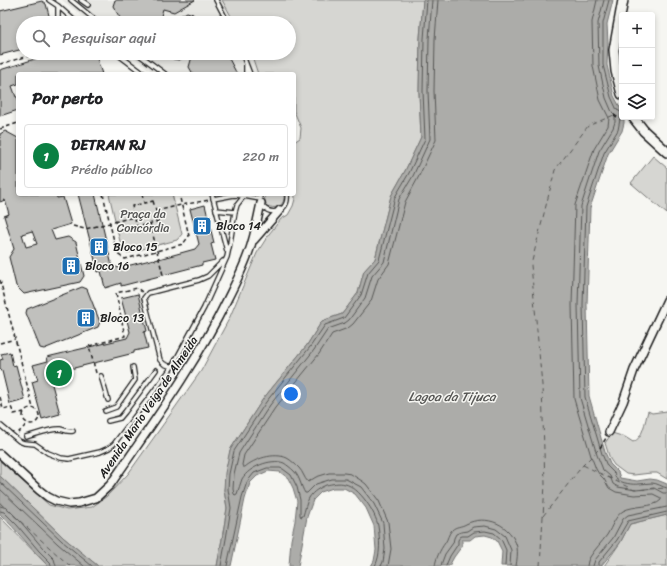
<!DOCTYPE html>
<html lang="pt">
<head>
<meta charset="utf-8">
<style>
  body { margin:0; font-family:Sriracha,sans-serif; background:#f2f2f2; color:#202124 }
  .controls { position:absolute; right:12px; top:12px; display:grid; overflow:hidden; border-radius:4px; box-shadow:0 2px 6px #0003 }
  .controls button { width:36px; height:36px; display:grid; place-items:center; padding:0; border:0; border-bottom:1px solid #e0e0e0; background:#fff; color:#202124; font:20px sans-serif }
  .you { position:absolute; left:291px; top:394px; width:14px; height:14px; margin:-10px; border:3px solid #fff; border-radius:50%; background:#1a73e8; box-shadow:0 0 0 6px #1a73e833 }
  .badge { display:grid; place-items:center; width:26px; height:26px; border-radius:50%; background:#0b8043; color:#fff; font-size:13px; font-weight:700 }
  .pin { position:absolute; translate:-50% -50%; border:2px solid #fff; box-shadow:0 1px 4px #0006 }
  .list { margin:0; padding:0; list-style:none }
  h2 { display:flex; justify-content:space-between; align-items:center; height:52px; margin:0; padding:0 16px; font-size:17px }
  h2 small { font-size:13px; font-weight:400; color:#757577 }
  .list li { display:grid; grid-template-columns:26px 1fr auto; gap:12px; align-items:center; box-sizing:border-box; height:64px; margin:0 8px 8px; padding:0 8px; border:1px solid #e0e0e0; border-radius:4px }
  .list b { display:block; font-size:15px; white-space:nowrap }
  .list p { margin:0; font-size:13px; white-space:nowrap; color:#757577 }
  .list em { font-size:13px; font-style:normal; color:#757577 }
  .icon { flex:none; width:22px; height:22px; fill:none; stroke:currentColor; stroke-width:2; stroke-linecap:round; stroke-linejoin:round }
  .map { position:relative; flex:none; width:667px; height:566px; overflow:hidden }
  .search { position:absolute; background:#fff; box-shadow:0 2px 6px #0003; left:16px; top:16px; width:280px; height:44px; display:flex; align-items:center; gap:10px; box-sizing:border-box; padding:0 14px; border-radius:22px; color:#757577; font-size:15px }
  .panel { position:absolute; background:#fff; box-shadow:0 2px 6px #0003; left:16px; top:72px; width:280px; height:124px; border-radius:4px }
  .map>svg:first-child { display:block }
  .built { fill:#e6e6e2 }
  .green { fill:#d6d6d2; stroke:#797977 }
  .water { fill:#acaca9; stroke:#727271 }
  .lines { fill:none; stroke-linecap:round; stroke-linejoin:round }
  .shore { stroke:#565654; stroke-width:1 }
  .ferry { stroke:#565654; stroke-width:1; stroke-dasharray:5 4; stroke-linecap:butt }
  .building { fill:#c0c0bd; stroke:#1c1c1c; fill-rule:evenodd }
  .service-casing { stroke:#1c1c1c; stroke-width:6 }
  .minor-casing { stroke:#1c1c1c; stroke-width:10 }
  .secondary-casing { stroke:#1c1c1c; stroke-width:12 }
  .path { stroke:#1c1c1c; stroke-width:1.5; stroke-dasharray:4 3; stroke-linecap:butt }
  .service { stroke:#f6f6f2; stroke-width:3.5 }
  .minor { stroke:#f6f6f2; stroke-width:7 }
  .secondary { stroke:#f6f6f2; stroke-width:9 }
  .labels { text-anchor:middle; stroke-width:3; stroke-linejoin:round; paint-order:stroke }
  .park-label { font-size:12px; fill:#545453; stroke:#f6f6f2 }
  .poi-label { font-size:12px; fill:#1c1c1c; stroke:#f6f6f2; text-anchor:start }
  .street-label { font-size:12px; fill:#1c1c1c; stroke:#f6f6f2 }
  .water-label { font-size:13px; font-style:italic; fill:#565654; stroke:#f6f6f2 }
</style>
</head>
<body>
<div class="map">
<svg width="667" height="566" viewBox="0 0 667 566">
  <rect width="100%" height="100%" fill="#f6f6f2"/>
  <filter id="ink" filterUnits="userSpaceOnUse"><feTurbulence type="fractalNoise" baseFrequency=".025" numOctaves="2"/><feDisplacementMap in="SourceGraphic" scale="8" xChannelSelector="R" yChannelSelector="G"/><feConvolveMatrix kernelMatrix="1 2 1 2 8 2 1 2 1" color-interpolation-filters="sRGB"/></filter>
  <g filter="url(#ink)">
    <path class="built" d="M 62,0 L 222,0 L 235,23 L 91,23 Z
      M 129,53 L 251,53 L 258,74 L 155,74 Z"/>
    <path class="green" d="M 222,0 L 423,0 L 420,38 L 419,92 L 421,137 L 405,171 L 391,196 L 375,259 L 364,271 L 358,293 L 342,314 L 322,321 L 307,345 L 263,399 L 230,450 L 224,490 L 227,508 L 222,539 L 217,566 L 98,566 L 64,538 L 0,476 L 0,461 L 49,505 L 67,510 L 92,507 L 107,496 L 128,474 L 201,371 L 229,319 L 257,253 L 269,234 L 281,219 L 288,215 L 293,206 L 295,199 L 294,142 L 300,138 L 301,128 L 294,111 L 294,74 L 275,74 L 274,73 L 273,74 L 258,74 L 251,53 L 289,53 L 289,23 L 235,23 Z
      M 653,156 L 667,168 L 667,214 L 631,183 Z
      M 109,194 L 172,194 L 182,234 L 177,240 L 127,253 L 122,250 Z
      M 265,194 L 284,194 C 287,212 261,212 265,194 Z
      M 648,411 L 652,413 L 667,411 L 667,479 L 657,473 L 651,473 L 634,475 L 626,474 L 614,465 L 610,459 L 605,443 L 612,433 L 625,437 L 633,442 C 643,439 645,421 648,411 Z
      M 667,515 L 667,566 L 604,566 L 620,543 L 630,524 Z
      M 0,517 L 48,566 L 0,566 Z"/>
    <path class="water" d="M 423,0 L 613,0 L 607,24 L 608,43 L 607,65 L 614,96 L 622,111 L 622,117 L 624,117 L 624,123 L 622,131 L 608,154 L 590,208 L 587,305 L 589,396 L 605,452 L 610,464 L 618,472 L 620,478 L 637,481 L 650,479 L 657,480 L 667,484 L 667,515 L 630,524 L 620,543 L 601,566 L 501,566 L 502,551 L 497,541 L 492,537 L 485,535 L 475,536 L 470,540 L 462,540 L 462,546 L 454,557 L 449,566 L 371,566 L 374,561 L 376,550 L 374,526 L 366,508 L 355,494 L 344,488 L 333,488 L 321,492 L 313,500 L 307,517 L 298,566 L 289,566 L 291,540 L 295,521 L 297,501 L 293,488 L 288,478 L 280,472 L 268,471 L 257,476 L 250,483 L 245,499 L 231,566 L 217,566 L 222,539 L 227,508 L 224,490 L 225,473 L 230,450 L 263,399 L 307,345 L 322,321 L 342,314 L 358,293 L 364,271 L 375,259 L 391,196 L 405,171 L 421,137 L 419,92 L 420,38 Z
      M 0,476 L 64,538 L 98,566 L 48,566 C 31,549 17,530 0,514 Z"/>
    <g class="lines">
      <path class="shore" d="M 604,0 L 598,23 L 599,66 L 606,98 L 612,112 L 615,115 L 615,122 L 613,128 L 599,151 L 581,206 L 578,305 L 580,398 L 597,455 L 602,467 L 603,470 L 610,476 L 613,484 L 618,487 L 636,490 L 654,488 L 663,493 L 667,493
        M 609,0 L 603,23 L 603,65 L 611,97 L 617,110 L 621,112 L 621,114 L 618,130 L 604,153 L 586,207 L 583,305 L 585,397 L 602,454 L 607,466 L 614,473 L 617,480 C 623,483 632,485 639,484 C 643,484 648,483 652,483 C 657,483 662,487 667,488
        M 0,482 L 62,541 L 92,566
        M 0,489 L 58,544 L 84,566
        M 0,506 L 7,508 L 20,521 L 42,547 L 54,559 L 56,566
        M 0,511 L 4,512 L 17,525 L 39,551 L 50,562 L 51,566
        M 221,566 L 226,539 L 231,508 L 228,489 L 229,474 L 234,451 L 266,402 L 310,347 L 325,325 L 344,318 L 361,295 L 368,273 L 379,260 L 395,197 L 409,173 L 425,139 L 423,91 L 424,39 L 427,0
        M 227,566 L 242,497 L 247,482 L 254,473 L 267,468 L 280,468 L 283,469 L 291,475 L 297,487 L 300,500 L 300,515 L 301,517 L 303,516 C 305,510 306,503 309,498 C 313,491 320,488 326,485 C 332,484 339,482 345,484 C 359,487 376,513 378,526 C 380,539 381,555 375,566
        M 381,566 L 383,562 L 385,549 L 383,523 L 374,504 L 361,487 L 346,479 L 332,479 L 316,484 L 307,493 L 305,493 C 301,487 300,477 294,471 C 291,468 287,465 284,463 C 271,458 249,467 242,479 C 240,484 239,489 237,494 L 235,495 L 234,494 L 233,489 L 234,474 L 239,453 L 270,405 L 314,350 L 328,329 L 345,323 L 349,320 L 365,298 L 372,276 L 384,262 L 399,199 L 413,176 L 430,139 L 428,91 L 429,39 L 432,0
        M 388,566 L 391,549 L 388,522 L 379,501 L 366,484 L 362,481 L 351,474 L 344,473 L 329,473 L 316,477 L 308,482 C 304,478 303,472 299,468 C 296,465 291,460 287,458 C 274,452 254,459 245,467 L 243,467 L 242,465 L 244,455 L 275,408 L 319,354 L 332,334 L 348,328 L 353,324 L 371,301 L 378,279 L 389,264 L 405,202 L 418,178 L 436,140 L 434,91 L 435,39 L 438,0
        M 435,566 C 436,558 440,550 445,543 C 448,539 448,534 452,530 C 456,526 461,527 466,524 C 486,514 511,524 517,547 C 518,553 517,560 516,566
        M 441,566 L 442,562 L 445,554 L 453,543 L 454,538 L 456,534 L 461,532 L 467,531 L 473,527 L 485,526 L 496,529 L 505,536 L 511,550 L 510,566
        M 446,566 L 447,563 L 450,556 L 458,544 L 458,540 L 460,537 L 462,536 L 468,536 L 474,532 L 485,531 L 494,533 L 501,539 L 506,550 L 505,566
        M 587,566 L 588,561 L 590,557 C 595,549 602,542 607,535 C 612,527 615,516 623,511 C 633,505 654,508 661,500 L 661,498 L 653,494 L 634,495 L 616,492 L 609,488 L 604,479 L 599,474 L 596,469 L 591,456 L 574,399 L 572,305 L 575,205 L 594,149 L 608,126 L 609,118 L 600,100 L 593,66 L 592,22 L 597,0
        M 593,566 L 595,560 L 613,538 L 623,519 L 628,515 L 667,507
        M 599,566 L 599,562 L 617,540 L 628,521 L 667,512"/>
      <path class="ferry" d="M 583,465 L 634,490 L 667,488
        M 0,503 L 70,566
        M 543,516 L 583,465 L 600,448
        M 540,566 L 545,484 L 542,385 L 531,265 L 555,170 L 588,126 L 614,115"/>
    </g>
    <path class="building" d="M 115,0 L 195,0 L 174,12 L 163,9 L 159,23 L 123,23 L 113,6 Z
      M 42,1 L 46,4 L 51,23 L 33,23 L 32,21 L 23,23 L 23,49 L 0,55 L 0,11 Z
      M 187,12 L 193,14 L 198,23 L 168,23 Z
      M 54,53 L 95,53 L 102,74 L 18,74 L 18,84 L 12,86 L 16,97 L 18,97 L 18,110 L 0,116 L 0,70 Z
      M 170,53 L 193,53 L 179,60 L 173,59 Z
      M 193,53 L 226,53 L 237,74 L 193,74 L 189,67 Z
      M 5,131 L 18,138 L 18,194 L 56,194 L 57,198 L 63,197 L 71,224 L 51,230 L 55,240 L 68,237 L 76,242 L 84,276 L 80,282 L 24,294 L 16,286 L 9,257 L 14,249 L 4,216 L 9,214 L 5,200 L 0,202 L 0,134 ZM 32,231 L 37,244 L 26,247 L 22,234 Z
      M 78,194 L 95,194 L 112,266 L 119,268 L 154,259 L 155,260 L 195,249 L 199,244 L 190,209 L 205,205 L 214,243 L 211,244 L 215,260 L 202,263 L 202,265 L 121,286 L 121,283 L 105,288 L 101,271 L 98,272 Z
      M 82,287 L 87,289 L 100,322 L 98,327 L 44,349 L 40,348 L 26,313 L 27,309 Z
      M 138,294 L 147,331 L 144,332 L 148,348 L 134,351 L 134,353 L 54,373 L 50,377 L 60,414 L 42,419 L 32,382 L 38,380 L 33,365 L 48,361 L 47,357 L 127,338 L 130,332 L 121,298 Z
      M 10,352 L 13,366 L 16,365 L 25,400 L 10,404 L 2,371 L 0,369 L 0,360 L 3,359 L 1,354 Z"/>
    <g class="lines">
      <g class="service-casing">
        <path id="service" d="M 49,0 L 58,6 L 77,23
          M 71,0 L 99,23
          M 81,0 L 88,5
          M 216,0 L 228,23
          M 58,6 L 58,23
          M 116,53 L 144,74
          M 137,53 L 165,74
          M 242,53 L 250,74
          M 246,74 L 246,65
          M 212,194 L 227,251
          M 260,194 C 257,217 290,218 287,194
          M 213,199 L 234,195 L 244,196
          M 216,210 L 235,212
          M 172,367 L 164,364 L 160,360 L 144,298 L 148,293 L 199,280 L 208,276 L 223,261
          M 101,376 L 108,400
          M 105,411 L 116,407 L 135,380 L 133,367
          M 108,421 L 120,418 L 125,412 L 156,370
          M 0,425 L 19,441 L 24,443 L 35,444 L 48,453 L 61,458 L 69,459 L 100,452 L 109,448 L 114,444 L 172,367 L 204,308 L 227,257 L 230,243 L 235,212 L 237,205 L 244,196 L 260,199
          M 26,437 C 37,434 49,429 60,429 C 65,430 67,432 73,431"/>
      </g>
      <g class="minor-casing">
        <path id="minor" d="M 254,240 L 280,210
          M 609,432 L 623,402 L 634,370 L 667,300
          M 0,454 L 39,490 L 48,497 L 56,501 L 69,504 L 79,503 L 96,498 L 110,485 C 152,424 196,364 228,298 C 237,280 247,261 252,242 C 256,229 258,216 261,203"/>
      </g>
      <g class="secondary-casing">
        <path id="secondary" d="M 622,94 L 616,71 L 614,50 L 623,0
          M 633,117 L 644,131 L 667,152"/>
      </g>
      <path class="path" d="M 0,64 L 40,53
        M 614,115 L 620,119 L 626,118
        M 0,129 L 18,123
        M 103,194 L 117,254 L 125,259 L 183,244 L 189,236 L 179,194
        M 142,194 L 144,203
        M 153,201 L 159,221 L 137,227 L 132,206 Z
        M 156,211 L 181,205 L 209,200
        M 150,223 L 163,275
        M 73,226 L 85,229 L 134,217
        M 0,280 L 33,408
        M 0,343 L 15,339
        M 96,373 L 89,346 L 125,336 L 116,293 L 137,288 L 142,292
        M 0,397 L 3,409 L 11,407 L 14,414 L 24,412
        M23 416a8 8 0 1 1 16 0a8 8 0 1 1-16 0Z
        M 18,433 L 28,423
        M 600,448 L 606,438"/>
      <use href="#service" class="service"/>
      <use href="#minor" class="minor"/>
      <use href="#secondary" class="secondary"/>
    </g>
  </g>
  <defs>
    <g id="building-square" transform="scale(1)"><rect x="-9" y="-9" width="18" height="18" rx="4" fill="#1f6fb2" stroke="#f6f6f2"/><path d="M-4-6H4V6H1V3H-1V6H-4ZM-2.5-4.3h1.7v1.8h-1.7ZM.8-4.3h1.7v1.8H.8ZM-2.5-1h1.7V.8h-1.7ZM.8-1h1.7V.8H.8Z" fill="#fff"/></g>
  </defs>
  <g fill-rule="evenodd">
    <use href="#building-square" x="202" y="226"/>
    <use href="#building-square" x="99" y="247"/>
    <use href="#building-square" x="71" y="266"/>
    <use href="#building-square" x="86" y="318"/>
  </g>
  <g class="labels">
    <g class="park-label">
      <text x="143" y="218">Praça da<tspan x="143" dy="14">Concórdia</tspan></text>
    </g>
    <g class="poi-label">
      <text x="216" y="230">Bloco 14</text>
      <text x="113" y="251">Bloco 15</text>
      <text x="85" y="270">Bloco 16</text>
      <text x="100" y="322">Bloco 13</text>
    </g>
    <g class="street-label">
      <text transform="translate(148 407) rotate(-56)" y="4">Avenida Mario Veiga de Almeida</text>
    </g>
    <g class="water-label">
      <text x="452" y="401">Lagoa da Tijuca</text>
    </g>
  </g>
</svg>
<div class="controls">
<button>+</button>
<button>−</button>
<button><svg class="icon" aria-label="layers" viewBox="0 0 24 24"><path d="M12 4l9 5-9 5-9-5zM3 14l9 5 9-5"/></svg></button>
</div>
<div class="you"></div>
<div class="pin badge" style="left:59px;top:373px">1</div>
<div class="search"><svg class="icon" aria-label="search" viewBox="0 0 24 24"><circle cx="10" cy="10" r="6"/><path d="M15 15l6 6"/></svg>Pesquisar aqui</div>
<section class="panel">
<h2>Por perto<small></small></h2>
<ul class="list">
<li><span class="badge">1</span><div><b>DETRAN RJ</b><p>Prédio público</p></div><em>220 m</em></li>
</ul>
</section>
</div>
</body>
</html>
